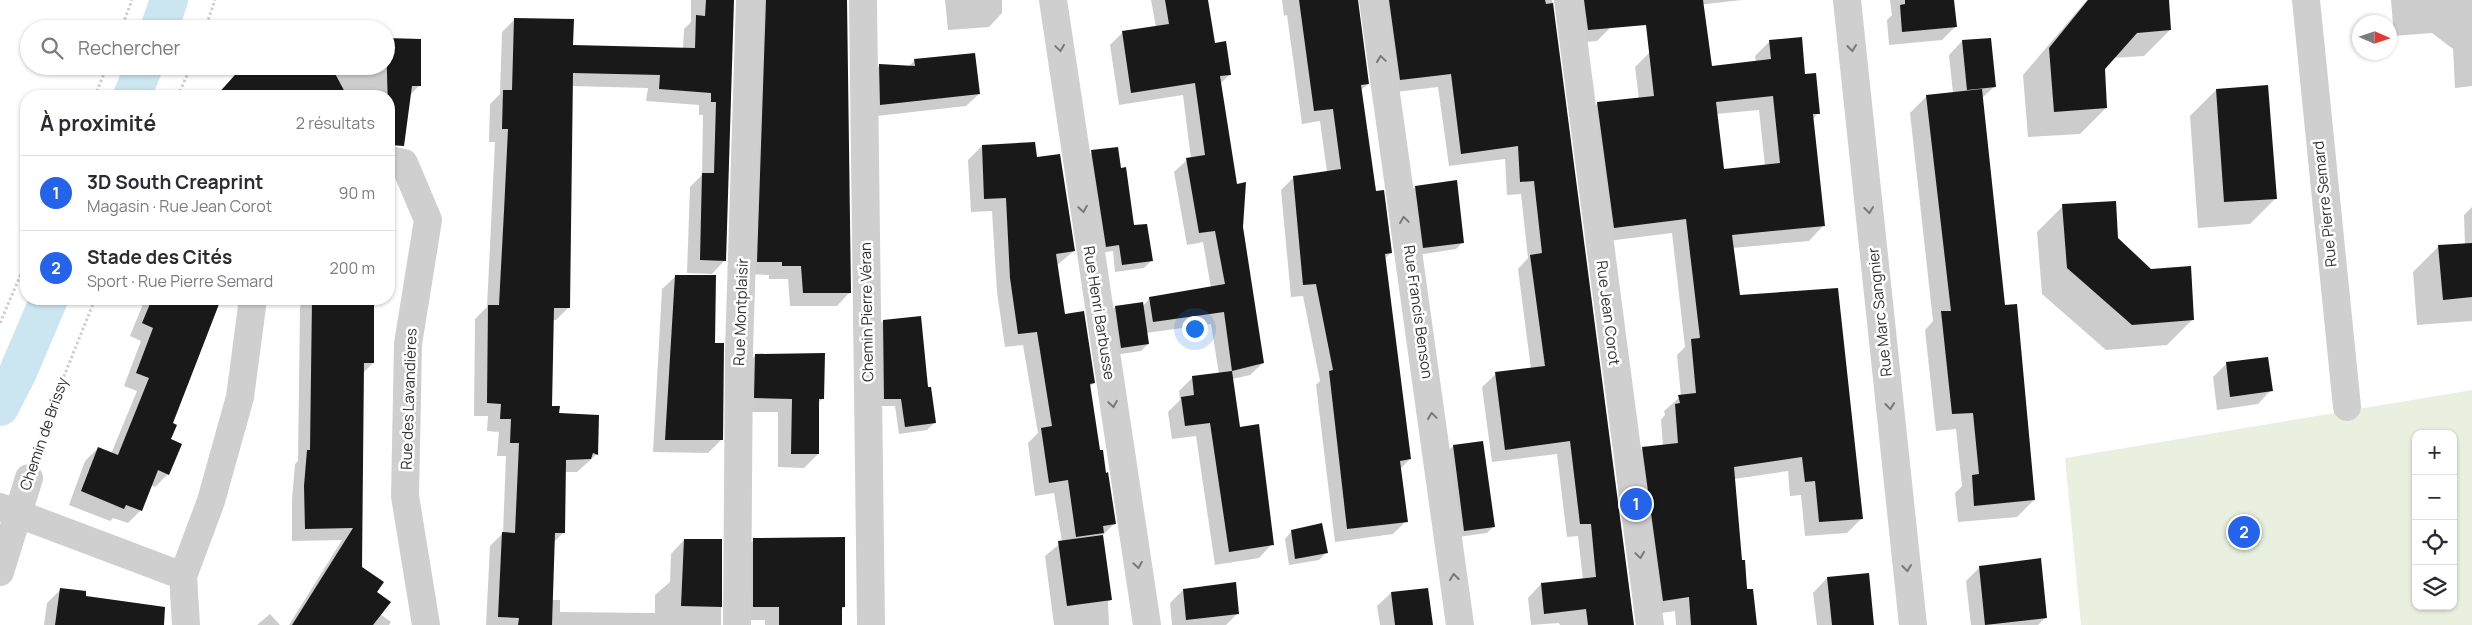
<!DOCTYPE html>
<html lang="fr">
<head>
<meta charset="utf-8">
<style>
  body { margin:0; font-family:Manrope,sans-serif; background:#f2f2f3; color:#2b2b33 }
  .controls { position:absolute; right:15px; bottom:15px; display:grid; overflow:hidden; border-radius:10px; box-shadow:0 1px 4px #0004 }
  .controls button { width:45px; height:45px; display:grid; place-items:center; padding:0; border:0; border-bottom:1px solid #e1e1e2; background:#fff; color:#2b2b33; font:25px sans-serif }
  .compass { position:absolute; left:2352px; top:15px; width:45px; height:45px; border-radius:50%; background:#fff; box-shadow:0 1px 4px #0004; rotate:93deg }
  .you { position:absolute; left:1194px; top:328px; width:18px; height:18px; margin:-12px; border:4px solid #fff; border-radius:50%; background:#1a73e8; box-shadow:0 0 0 8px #1a73e833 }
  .badge { display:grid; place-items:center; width:32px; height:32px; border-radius:50%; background:#2563eb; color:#fff; font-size:16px; font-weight:700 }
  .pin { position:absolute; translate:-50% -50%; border:2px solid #fff; box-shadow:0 1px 5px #0006 }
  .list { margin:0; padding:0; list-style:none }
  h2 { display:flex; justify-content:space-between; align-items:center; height:65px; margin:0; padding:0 20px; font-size:21px }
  h2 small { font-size:16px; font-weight:400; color:#7c7c81 }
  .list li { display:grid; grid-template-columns:32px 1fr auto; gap:15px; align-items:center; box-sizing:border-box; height:75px; padding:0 20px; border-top:1px solid #e1e1e2 }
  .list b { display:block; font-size:19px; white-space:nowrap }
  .list p { margin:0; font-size:16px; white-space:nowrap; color:#7c7c81 }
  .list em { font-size:16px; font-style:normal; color:#7c7c81 }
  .icon { flex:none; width:28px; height:28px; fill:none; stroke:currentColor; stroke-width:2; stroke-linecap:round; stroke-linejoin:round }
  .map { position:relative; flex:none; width:2472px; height:625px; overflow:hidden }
  .search { position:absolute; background:#fff; box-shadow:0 1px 4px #0004; left:20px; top:20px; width:375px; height:55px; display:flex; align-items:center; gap:12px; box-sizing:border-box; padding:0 18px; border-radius:28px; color:#7c7c81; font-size:19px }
  .panel { position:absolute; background:#fff; box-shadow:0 1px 4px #0004; left:20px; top:90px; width:375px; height:215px; border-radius:20px }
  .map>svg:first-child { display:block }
  .green { fill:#eaf0e0; fill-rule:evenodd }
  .shadow { fill:#0003; fill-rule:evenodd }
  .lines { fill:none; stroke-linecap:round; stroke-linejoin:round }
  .canal { stroke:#cbe6f0; stroke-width:38 }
  .building { fill:#191919; fill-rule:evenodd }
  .path { stroke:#cfcfcf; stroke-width:3; stroke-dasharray:2.5 2.5; stroke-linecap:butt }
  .minor { stroke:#cfcfcf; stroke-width:28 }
  .oneway { stroke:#797979 }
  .labels { text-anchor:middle; stroke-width:5; stroke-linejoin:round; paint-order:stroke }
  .street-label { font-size:15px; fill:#323232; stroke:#fff }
</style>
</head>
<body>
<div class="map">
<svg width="2472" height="625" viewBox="0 0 2472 625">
  <rect width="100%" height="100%" fill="#fff"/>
  <path class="green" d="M 2472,390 L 2472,625 L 2081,625 L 2065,458 ZM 2416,434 L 2453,434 L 2453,606 L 2416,606 Z"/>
  <path class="shadow" d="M 691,0 L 733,0 L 725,260 L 712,274 L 687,273 L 690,187 L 702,175 L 703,115 L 699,115 L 699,105 L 646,101 L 648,88 L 571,86 L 569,307 L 556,320 L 553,320 L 551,407 L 597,454 L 577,472 L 565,472 L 564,532 L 553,543 L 551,600 L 560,600 L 560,612 L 655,613 L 655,595 L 670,582 L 671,554 L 684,540 L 721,540 L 721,625 L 486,625 L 490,546 L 503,533 L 506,456 L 497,456 L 499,432 L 487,431 L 488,416 L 474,416 L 475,319 L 487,307 L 495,142 L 489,142 L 490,104 L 500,94 L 502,32 L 515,19 L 572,46 L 683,49 L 684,29 L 691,22 Z
    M 746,0 L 846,0 L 850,292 L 837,306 L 790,306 L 788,279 L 769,279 L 769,275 L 745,274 Z
    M 945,0 L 1002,0 L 1002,13 L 989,27 L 948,30 Z
    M 1151,0 L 1207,0 L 1214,44 L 1230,74 L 1220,84 L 1263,363 L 1250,375 L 1232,379 L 1239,428 L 1272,544 L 1259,558 L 1215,565 L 1196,436 L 1172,439 L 1168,412 L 1180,400 L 1179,391 L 1193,377 L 1219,374 L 1211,324 L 1146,333 L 1148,344 L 1141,351 L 1114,355 L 1108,314 L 1115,307 L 1143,306 L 1150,298 L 1211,288 L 1203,242 L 1187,245 L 1174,172 L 1187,160 L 1191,159 L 1183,95 L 1119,105 L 1110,45 L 1123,32 L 1156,27 Z
    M 1282,0 L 1357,0 L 1368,84 L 1361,90 L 1375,193 L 1391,252 L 1384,260 L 1410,459 L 1400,469 L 1406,521 L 1393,534 L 1335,542 L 1316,385 L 1320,381 L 1303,296 L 1291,297 L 1281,190 L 1294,177 L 1327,172 L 1320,121 L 1302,124 L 1287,15 L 1284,16 Z
    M 1368,0 L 1552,0 L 1633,625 L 1560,625 L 1559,623 L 1531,625 L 1528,598 L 1541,584 L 1583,580 L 1578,536 L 1567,537 L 1557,454 L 1492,462 L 1482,387 L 1496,374 L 1531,369 L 1518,269 L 1528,258 L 1521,194 L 1507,195 L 1505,159 L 1449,166 L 1438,87 L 1387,93 Z
    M 1563,0 L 1742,0 L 1609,15 L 1610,28 L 1597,41 L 1575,43 Z
    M 1890,0 L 1953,0 L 1956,26 L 1942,40 L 1889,45 L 1887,20 L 1892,15 Z
    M 2087,0 L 2168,0 L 2170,30 L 2144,56 L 2113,58 L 2104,69 L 2106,108 L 2080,134 L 2028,137 L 2023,75 Z
    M 2391,0 L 2472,0 L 2472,86 L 2455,88 L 2453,49 L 2432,33 L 2394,36 Z
    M 386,38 L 419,86 L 406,99 L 389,96 L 216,96 L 245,66 L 386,66 Z
    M 1770,41 L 1804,75 L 1818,113 L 1813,119 L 1823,226 L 1809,241 L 1732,248 L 1738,297 L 1862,518 L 1847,533 L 1805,536 L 1801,495 L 1790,496 L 1788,471 L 1734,479 L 1741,561 L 1756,625 L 1676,625 L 1675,611 L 1648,615 L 1628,463 L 1643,448 L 1663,446 L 1661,420 L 1665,415 L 1664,411 L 1681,396 L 1677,355 L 1685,347 L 1672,233 L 1599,242 L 1583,118 L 1598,103 L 1639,99 L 1635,67 L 1650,52 L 1711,68 L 1756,62 L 1755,56 ZM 1759,110 L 1765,166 L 1723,170 L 1716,114 Z
    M 1962,41 L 1995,86 L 1981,99 L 2004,306 L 2034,500 L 2017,517 L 1958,522 L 1955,493 L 1962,486 L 1956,429 L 1936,431 L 1925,330 L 1933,321 L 1910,113 L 1927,96 L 1953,93 L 1949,55 Z
    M 915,60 L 979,94 L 966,106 L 868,117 L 867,78 L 880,65 L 908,67 Z
    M 2216,90 L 2276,198 L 2250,224 L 2198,228 L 2190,116 Z
    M 982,146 L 1036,159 L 1074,251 L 1057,265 L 1064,315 L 1094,383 L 1089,387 L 1099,452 L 1115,523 L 1102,536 L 1111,599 L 1108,602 L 1109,625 L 1054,625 L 1045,556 L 1062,542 L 1054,493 L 1035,496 L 1028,443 L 1038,433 L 1023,345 L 1005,347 L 997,292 L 992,211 L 971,212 L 968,160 Z
    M 1092,152 L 1120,169 L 1133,227 L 1151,261 L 1144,268 L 1115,272 L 1113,251 L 1099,253 L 1085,159 Z
    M 1415,187 L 1463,242 L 1456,249 L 1417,255 L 1408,194 Z
    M 2063,206 L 2117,238 L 2193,319 L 2167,345 L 2106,350 L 2042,294 L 2037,232 Z
    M 2472,207 L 2472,321 L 2417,325 L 2413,272 L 2439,246 L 2465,245 L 2464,215 Z
    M 676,276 L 714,344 L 721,440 L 708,453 L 653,452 L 662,289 Z
    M 145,299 L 214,299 L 219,301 L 171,423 L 168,474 L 155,487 L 151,485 L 141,510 L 128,523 L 113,518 L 110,521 L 69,505 L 85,461 L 98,448 L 111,454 L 137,391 L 124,386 L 141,341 L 130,336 Z
    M 302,299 L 373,299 L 373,363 L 363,373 L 361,568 L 375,593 L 380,614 L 391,622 L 389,625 L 289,625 L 342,540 L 292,541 L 292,499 L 295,464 L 298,461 L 300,308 Z
    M 883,321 L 927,389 L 934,423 L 927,430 L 899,434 L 895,406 L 877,406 L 876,328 Z
    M 755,356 L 823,398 L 818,403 L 818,454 L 804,468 L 778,467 L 778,412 L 741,412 L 741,369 Z
    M 2227,363 L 2271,390 L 2258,404 L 2217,410 L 2213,377 Z
    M 1453,446 L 1494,526 L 1487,533 L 1458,537 L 1446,453 Z
    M 1292,531 L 1326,553 L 1319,560 L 1289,565 L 1285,539 Z
    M 754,540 L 844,607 L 841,610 L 841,625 L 765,625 L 765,620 L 740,620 L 740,553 Z
    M 1980,567 L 2045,618 L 2038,625 L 1971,625 L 1966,581 Z
    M 1827,578 L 1874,625 L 1817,625 L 1813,593 Z
    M 60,590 L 127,625 L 44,625 L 47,603 Z
    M 1183,590 L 1238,613 L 1226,625 L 1172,625 L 1170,603 Z
    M 1391,593 L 1432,625 L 1380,625 L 1377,606 Z
    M 270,614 L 280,625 L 257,625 Z"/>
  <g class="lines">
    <path class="canal" d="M 159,29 L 169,0
      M 132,96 L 144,66
      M 0,407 L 18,372 L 49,299"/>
  </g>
  <path class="building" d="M 706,0 L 734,0 L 726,261 L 700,260 L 702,173 L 714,173 L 716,102 L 711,102 L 711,93 L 659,89 L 660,75 L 573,73 L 570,308 L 554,308 L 552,406 L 560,406 L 559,413 L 599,415 L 598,455 L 593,453 L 591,459 L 566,460 L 565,533 L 555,533 L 552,625 L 518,625 L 519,618 L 498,617 L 502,532 L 515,533 L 519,443 L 510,443 L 511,419 L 500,419 L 501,404 L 487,403 L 488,305 L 499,305 L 504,211 L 508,129 L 502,129 L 503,90 L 512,90 L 514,18 L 574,19 L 573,45 L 695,48 L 696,15 L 705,16 Z
    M 766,0 L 847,0 L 851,293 L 803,293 L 801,266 L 782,266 L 782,262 L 757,262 Z
    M 1165,0 L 1208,0 L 1215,43 L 1226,41 L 1231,75 L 1220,76 L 1237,184 L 1246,182 L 1243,227 L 1264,363 L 1232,371 L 1224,312 L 1153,322 L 1149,297 L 1225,284 L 1215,231 L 1199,233 L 1186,158 L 1205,155 L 1195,83 L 1131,93 L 1122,31 L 1169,24 Z
    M 1299,0 L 1358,0 L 1369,84 L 1361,85 L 1376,191 L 1384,190 L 1392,253 L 1385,254 L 1411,459 L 1400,461 L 1408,522 L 1347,529 L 1329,371 L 1333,370 L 1316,284 L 1303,285 L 1293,176 L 1341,169 L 1333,109 L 1314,111 Z
    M 1389,0 L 1545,0 L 1546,4 L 1553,3 L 1634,625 L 1588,625 L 1586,609 L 1544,614 L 1541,583 L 1596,577 L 1591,524 L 1580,524 L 1570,441 L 1505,450 L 1495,372 L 1545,366 L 1530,255 L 1542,253 L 1534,181 L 1520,182 L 1518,146 L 1461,154 L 1451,74 L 1400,80 Z
    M 1584,0 L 1703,0 L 1712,66 L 1771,59 L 1769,40 L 1802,37 L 1805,74 L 1816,73 L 1820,114 L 1813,114 L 1825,226 L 1732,235 L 1740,295 L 1838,288 L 1863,519 L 1819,522 L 1815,481 L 1805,482 L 1802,457 L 1734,467 L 1742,560 L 1745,560 L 1747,589 L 1753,589 L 1757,625 L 1691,625 L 1689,597 L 1663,601 L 1642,447 L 1678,443 L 1675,404 L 1680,403 L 1678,395 L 1696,393 L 1691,339 L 1700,338 L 1686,219 L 1614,228 L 1597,102 L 1654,96 L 1646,25 L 1588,30 ZM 1773,96 L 1780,163 L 1724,169 L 1716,102 Z
    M 1905,0 L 1954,0 L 1957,27 L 1902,32 L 1900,5 L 1905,4 Z
    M 2088,0 L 2169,0 L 2171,30 L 2137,33 L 2105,69 L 2107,108 L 2054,112 L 2049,48 Z
    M 386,38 L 421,39 L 421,86 L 412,86 L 404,146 L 389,145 Z
    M 1991,38 L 1996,87 L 1967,90 L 1962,40 Z
    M 975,53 L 980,94 L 880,105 L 879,64 L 915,66 L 914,59 Z
    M 243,66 L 331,66 L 347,96 L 216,96 Z
    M 2268,85 L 2277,199 L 2224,202 L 2216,89 Z
    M 1982,89 L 2005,305 L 2017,304 L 2035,500 L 1974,506 L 1972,475 L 1979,474 L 1973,413 L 1952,414 L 1941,311 L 1951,311 L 1926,95 Z
    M 1035,142 L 1037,157 L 1060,154 L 1075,251 L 1056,254 L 1065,314 L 1084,311 L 1095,383 L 1090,384 L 1100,450 L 1103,450 L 1106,473 L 1108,472 L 1116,524 L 1103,526 L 1104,533 L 1076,537 L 1068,480 L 1049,483 L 1041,428 L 1052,426 L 1037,332 L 1018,334 L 1010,278 L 1006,198 L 984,199 L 982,145 Z
    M 1118,147 L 1121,168 L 1126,167 L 1134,225 L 1147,224 L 1153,261 L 1122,265 L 1119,245 L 1106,247 L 1091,150 Z
    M 1457,180 L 1464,243 L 1423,248 L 1415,186 Z
    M 2116,201 L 2118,238 L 2151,269 L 2191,266 L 2194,320 L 2132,325 L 2067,268 L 2062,204 Z
    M 2472,243 L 2472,297 L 2443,300 L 2438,245 Z
    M 675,275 L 716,275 L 715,343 L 724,343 L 723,440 L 665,440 Z
    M 152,299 L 221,299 L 173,423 L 177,425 L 171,439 L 182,444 L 169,475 L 158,470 L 142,511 L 126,505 L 124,509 L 81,491 L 98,447 L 118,455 L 149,378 L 136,373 L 153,328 L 142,323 Z
    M 312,299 L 374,299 L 374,363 L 364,363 L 362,567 L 384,582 L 377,592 L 391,602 L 373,625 L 292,625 L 353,528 L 305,529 L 304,486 L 307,450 L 310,450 Z
    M 1143,302 L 1149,344 L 1121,348 L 1115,306 Z
    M 921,316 L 928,387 L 931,387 L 936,423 L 905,427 L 901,399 L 884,399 L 883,320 Z
    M 825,353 L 824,399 L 819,399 L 819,454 L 791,454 L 792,399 L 754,398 L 755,354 Z
    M 2268,357 L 2273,391 L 2230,397 L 2226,362 Z
    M 1232,371 L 1240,427 L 1259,424 L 1274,545 L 1229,552 L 1210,423 L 1185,426 L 1181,397 L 1194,395 L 1192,376 Z
    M 1483,441 L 1495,527 L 1464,531 L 1453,445 Z
    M 1322,523 L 1328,553 L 1295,559 L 1291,530 Z
    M 1103,535 L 1112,600 L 1067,606 L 1058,541 Z
    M 845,537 L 845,607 L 842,607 L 842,625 L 779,625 L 779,607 L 753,607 L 753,538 Z
    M 684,539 L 722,539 L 722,607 L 681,606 Z
    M 2041,558 L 2047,618 L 1985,625 L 1979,566 Z
    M 1869,573 L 1874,625 L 1832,625 L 1827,577 Z
    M 1236,582 L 1239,614 L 1186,620 L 1183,589 Z
    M 60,588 L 86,591 L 86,596 L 165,607 L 164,625 L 55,625 Z
    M 1428,588 L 1433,625 L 1395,625 L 1391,592 Z"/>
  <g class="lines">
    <path class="path" d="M 121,29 L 132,0
      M 205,29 L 215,0
      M 95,96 L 107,66
      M 178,96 L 191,66
      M 0,323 L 26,262
      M 38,447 L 46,421 L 95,299"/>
    <path class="minor" d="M 863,0 L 871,625
      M 1053,0 L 1147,625
      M 1373,0 L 1460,625
      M 1568,0 L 1650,625
      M 1847,0 L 1913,625
      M 2306,0 L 2347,407
      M 389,160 L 404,163 L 428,220 L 408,344 L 405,496 L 426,625
      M 0,507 L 183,576
      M 0,572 L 29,478
      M 186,625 L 183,576 L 211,501 L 240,397 L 253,299
      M 737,625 L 739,351 L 750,0"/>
  </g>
  <defs><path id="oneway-chevron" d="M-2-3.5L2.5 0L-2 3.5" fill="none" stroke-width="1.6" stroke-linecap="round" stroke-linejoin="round" transform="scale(1.25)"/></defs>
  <g class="oneway">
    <use href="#oneway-chevron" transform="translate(1060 48) rotate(82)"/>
    <use href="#oneway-chevron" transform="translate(1852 48) rotate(84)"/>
    <use href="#oneway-chevron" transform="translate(1381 59) rotate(-98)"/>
    <use href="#oneway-chevron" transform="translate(1083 209) rotate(81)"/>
    <use href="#oneway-chevron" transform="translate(1869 210) rotate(84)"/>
    <use href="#oneway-chevron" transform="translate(1404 220) rotate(-98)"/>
    <use href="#oneway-chevron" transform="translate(1113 404) rotate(81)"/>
    <use href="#oneway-chevron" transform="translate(1890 406) rotate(84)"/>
    <use href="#oneway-chevron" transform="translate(1432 416) rotate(-98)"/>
    <use href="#oneway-chevron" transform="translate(1640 555) rotate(82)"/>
    <use href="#oneway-chevron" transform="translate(1138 565) rotate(81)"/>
    <use href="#oneway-chevron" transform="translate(1907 568) rotate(84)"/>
    <use href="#oneway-chevron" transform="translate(1454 577) rotate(-97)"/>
  </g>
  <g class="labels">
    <g class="street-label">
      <text transform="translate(2325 204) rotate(-96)" y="5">Rue Pierre Semard</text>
      <text transform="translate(741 312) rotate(-88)" y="5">Rue Montplaisir</text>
      <text transform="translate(867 312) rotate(-91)" y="5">Chemin Pierre Véran</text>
      <text transform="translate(1418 312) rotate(82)" y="5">Rue Francis Benson</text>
      <text transform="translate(1880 312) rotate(-96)" y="5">Rue Marc Sangnier</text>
      <text transform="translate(1099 313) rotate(81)" y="5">Rue Henri Barbusse</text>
      <text transform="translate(1608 313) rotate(83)" y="5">Rue Jean Corot</text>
      <text transform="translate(409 399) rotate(-88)" y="5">Rue des Lavandières</text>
      <text transform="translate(44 434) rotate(-71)" y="5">Chemin de Brissy</text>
    </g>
  </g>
</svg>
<div class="controls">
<button>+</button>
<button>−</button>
<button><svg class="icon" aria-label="locate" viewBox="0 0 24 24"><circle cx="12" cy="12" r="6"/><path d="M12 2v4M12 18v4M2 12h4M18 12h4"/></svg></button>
<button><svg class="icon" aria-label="layers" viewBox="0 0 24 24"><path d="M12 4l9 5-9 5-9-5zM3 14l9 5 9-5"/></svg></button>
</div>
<svg class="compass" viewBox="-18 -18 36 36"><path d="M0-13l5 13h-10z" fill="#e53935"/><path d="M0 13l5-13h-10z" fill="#7c7c81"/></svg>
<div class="you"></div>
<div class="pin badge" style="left:1636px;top:504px">1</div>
<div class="pin badge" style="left:2244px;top:532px">2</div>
<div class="search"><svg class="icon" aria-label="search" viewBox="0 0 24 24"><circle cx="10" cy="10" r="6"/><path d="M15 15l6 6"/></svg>Rechercher</div>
<section class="panel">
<h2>À proximité<small>2 résultats</small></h2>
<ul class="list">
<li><span class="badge">1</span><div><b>3D South Creaprint</b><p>Magasin · Rue Jean Corot</p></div><em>90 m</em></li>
<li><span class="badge">2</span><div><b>Stade des Cités</b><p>Sport · Rue Pierre Semard</p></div><em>200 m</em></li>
</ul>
</section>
</div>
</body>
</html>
